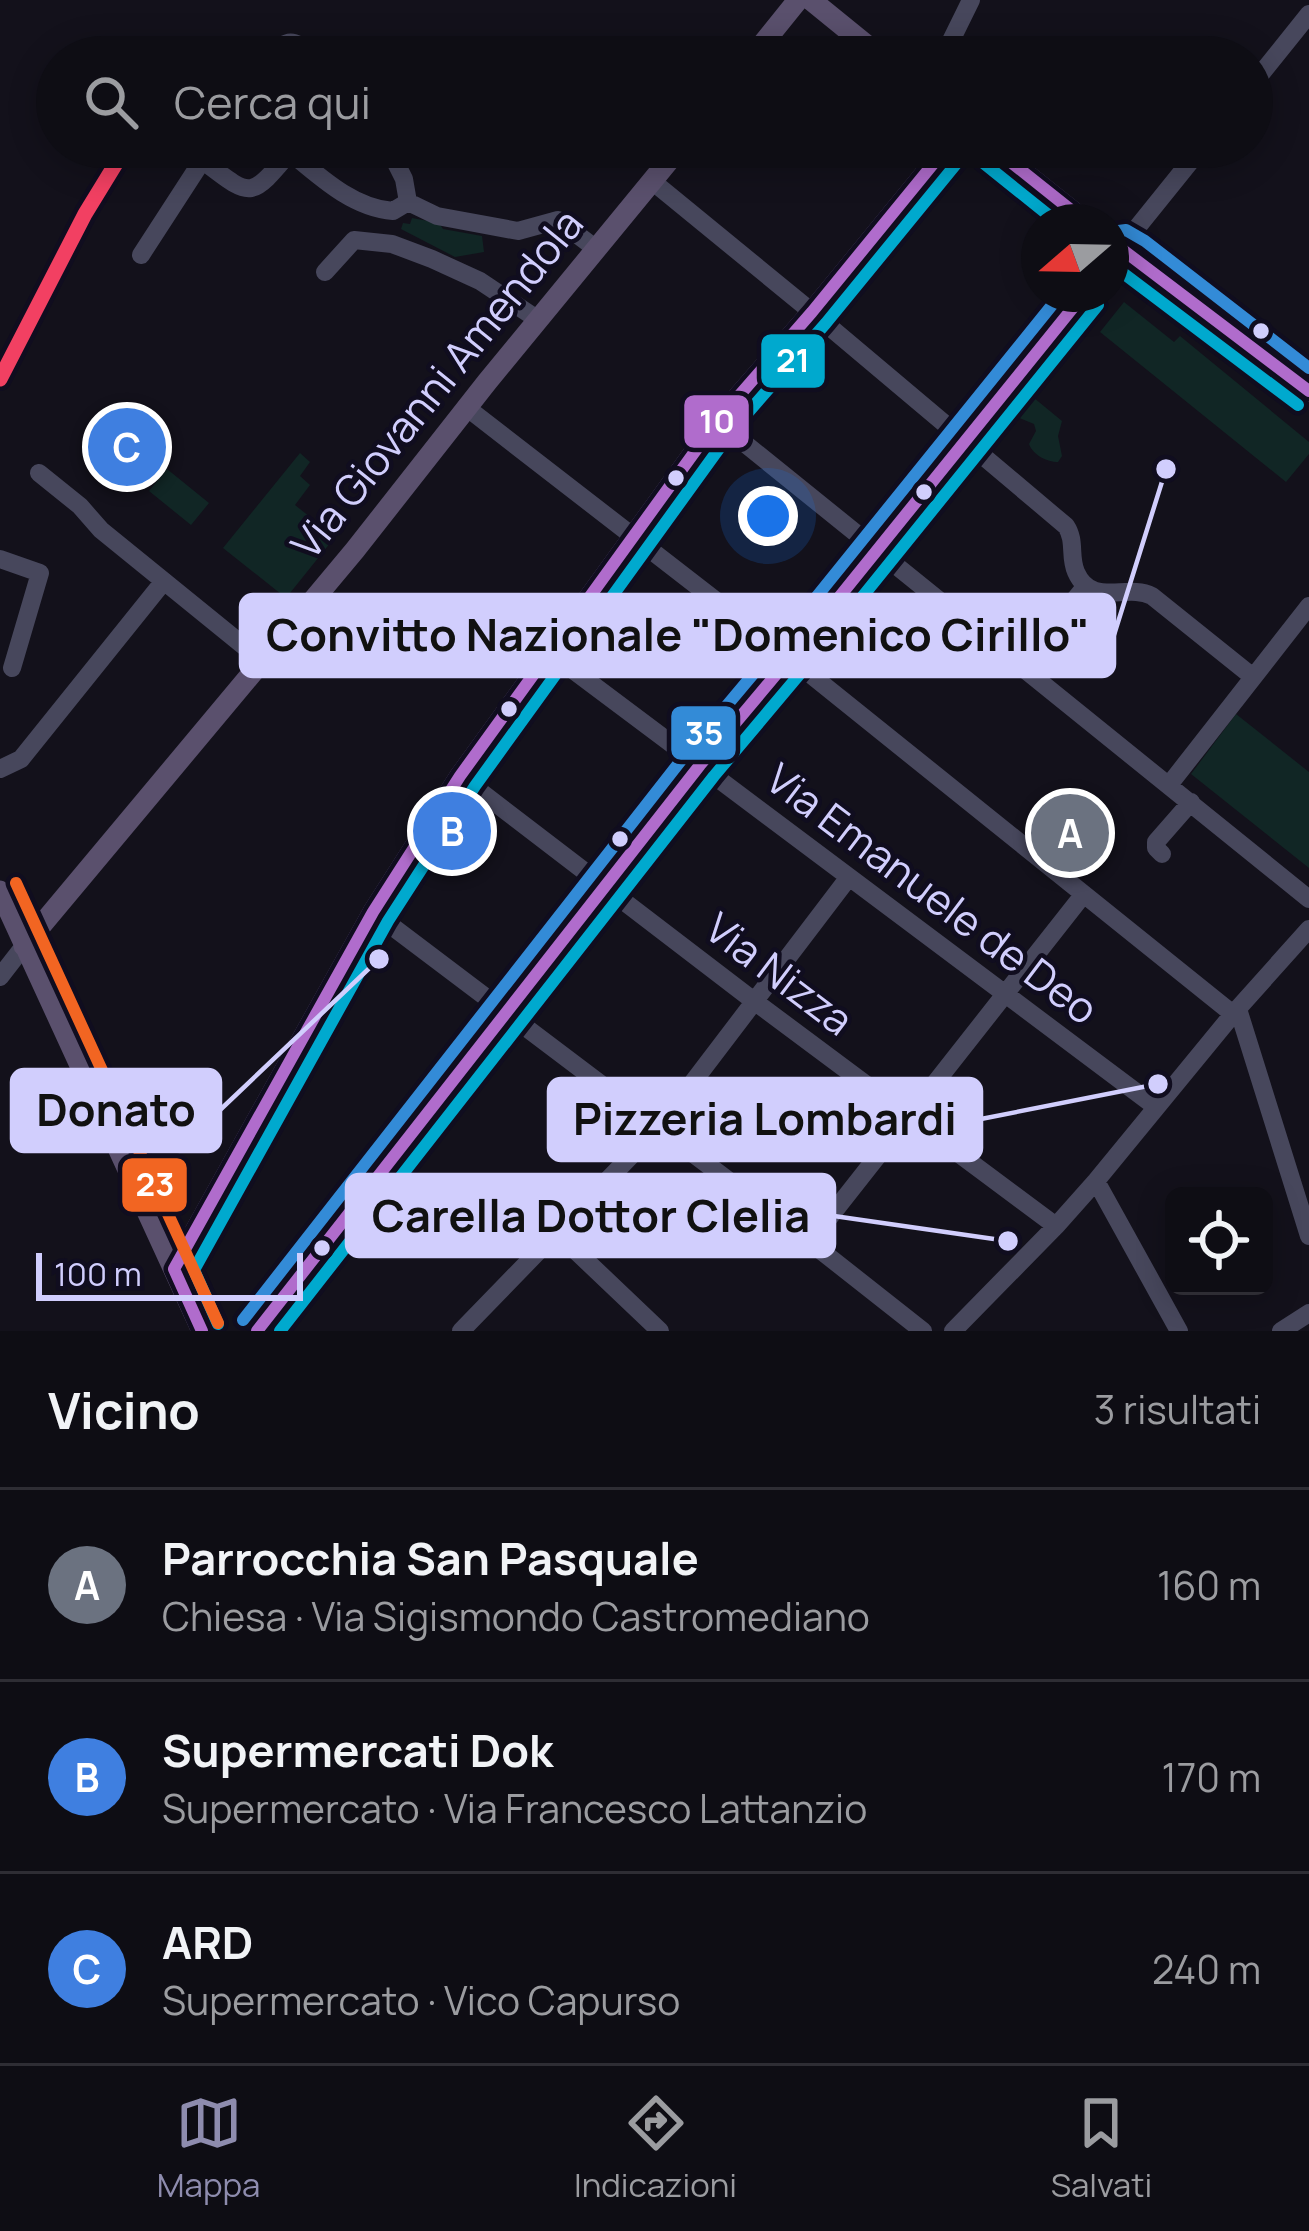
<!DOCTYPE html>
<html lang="it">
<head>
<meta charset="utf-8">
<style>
  body { margin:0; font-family:Manrope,sans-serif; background:#17161d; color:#f1f3f6 }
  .controls { position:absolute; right:36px; bottom:36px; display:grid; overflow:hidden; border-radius:18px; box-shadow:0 6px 30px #0003 }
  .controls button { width:108px; height:108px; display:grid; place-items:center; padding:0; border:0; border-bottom:3px solid #2e2d34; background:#0e0d14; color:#f1f3f6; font:60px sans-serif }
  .compass { position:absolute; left:1021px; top:204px; width:108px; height:108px; border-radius:50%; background:#0e0d14; box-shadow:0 6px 30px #0003; rotate:250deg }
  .scale { position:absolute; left:36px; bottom:30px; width:267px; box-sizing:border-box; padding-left:12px; border:6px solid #d1cefd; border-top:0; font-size:33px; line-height:42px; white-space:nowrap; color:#d1cefd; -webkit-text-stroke:9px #100d1f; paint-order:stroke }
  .you { position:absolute; left:768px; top:516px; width:42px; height:42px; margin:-30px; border:9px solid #fff; border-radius:50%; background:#1a73e8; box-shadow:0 0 0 18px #1a73e833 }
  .badge { display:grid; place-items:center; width:78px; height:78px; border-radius:50%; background:#8e8cae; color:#fff; font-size:39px; font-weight:700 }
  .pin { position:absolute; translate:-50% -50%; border:6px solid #fff; box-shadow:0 3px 12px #0006 }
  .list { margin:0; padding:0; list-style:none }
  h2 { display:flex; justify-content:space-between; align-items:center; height:156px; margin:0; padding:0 48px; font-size:51px }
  h2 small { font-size:39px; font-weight:400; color:#9b9ca0 }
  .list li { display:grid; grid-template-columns:78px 1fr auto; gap:36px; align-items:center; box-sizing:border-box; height:192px; padding:0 48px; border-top:3px solid #2e2d34 }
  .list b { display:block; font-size:45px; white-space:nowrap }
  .list p { margin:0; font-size:39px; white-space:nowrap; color:#9b9ca0 }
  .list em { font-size:39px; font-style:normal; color:#9b9ca0 }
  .icon { flex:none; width:66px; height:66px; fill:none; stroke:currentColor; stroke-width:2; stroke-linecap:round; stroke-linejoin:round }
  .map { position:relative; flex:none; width:1309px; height:1331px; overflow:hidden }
  .search { position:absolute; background:#0e0d14; box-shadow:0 6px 30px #0003; left:36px; right:36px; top:36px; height:132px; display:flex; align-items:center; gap:30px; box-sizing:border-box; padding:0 42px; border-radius:66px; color:#9b9ca0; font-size:45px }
  .sheet { height:732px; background:#0e0d14 }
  nav { display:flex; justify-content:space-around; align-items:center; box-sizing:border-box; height:168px; border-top:3px solid #2e2d34; background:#0e0d14; font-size:33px; color:#9b9ca0 }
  nav a { display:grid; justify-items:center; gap:6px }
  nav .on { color:#8e8cae }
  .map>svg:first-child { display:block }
  .green { fill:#112625 }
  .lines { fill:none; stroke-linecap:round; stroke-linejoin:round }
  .minor { stroke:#47475c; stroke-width:18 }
  .major { stroke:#5a506d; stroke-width:21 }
  .bus-1-casing { stroke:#100d1f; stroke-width:21 }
  .bus-2-casing { stroke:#100d1f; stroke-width:21 }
  .bus-3-casing { stroke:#100d1f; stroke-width:21 }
  .bus-4-casing { stroke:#100d1f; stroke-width:21 }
  .bus-1 { stroke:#b06ccc; stroke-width:12 }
  .bus-2 { stroke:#00a9ce; stroke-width:12 }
  .bus-3 { stroke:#338bd7; stroke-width:12 }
  .bus-4 { stroke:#f26522; stroke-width:12 }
  .rail-1-casing { stroke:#100d1f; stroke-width:24 }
  .rail-1 { stroke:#f24062; stroke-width:15 }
  .bus-dot { fill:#d1cefd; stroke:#100d1f; stroke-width:4.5 }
  .labels { text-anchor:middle; stroke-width:9; stroke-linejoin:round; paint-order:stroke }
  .street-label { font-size:42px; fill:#d1cefd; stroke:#100d1f }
  .leader { fill:none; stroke:#d1cefd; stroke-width:4.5 }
  .callout-dot { fill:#d1cefd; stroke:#100d1f; stroke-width:4.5 }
  .callout { fill:#d1cefd; stroke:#d1cefd; stroke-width:4.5 }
  .callout-label { font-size:45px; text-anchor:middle; font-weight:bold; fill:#111 }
  .line-badge { stroke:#100d1f; stroke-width:4.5 }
  .badge-label { font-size:33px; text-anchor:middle; font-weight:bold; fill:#fff }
</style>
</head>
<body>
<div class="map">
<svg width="1309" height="1331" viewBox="0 0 1309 1331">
  <rect width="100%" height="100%" fill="#13111b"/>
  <path class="green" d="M 412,218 L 439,223 L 443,229 L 482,236 L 484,252 L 455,257 L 401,229 L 403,223 L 410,224 Z
    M 1124,302 L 1174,342 L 1180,336 L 1309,442 L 1309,454 L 1286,482 L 1100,332 Z
    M 1028,393 L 1062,421 L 1058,436 L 1062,456 L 1058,462 C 1047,462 1033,455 1029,444 L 1036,431 L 1034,424 L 1017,417 Z
    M 300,453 L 310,462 L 300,476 L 310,485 L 295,505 L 335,537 L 286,598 L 223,548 Z
    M 167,469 L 209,503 L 191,525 L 149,491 Z
    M 1236,714 L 1309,772 L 1309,868 L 1191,774 Z"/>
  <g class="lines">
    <path class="minor" d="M 272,57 C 289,33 296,43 316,57
      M 943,57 L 971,0
      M 1252,85 L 1309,14
      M 388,147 L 404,179 L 408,202
      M 202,160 C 251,197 249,201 290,152 C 320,177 353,208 393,211 L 408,202
      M 652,181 L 812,312 L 1066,526 C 1076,541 1069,556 1076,572 C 1092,608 1126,583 1152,596 L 1253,677
      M 408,202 L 437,216 L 518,231 L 558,220 L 595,248
      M 141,255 L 211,147
      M 1111,260 L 1202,147
      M 325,272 L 354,240 L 392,244 L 432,259 L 480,281 L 537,319
      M 466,407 L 790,658 L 1233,1014
      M 717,421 L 1309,899
      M 39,473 L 80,506 L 101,530 L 261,660
      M 0,559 L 40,573 L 12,668
      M 549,652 L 1156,1107
      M 1019,667 L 1085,587
      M 0,769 L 21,759 L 164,581
      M 460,776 L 754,1001 L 1056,1226
      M 1169,785 L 1309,606
      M 1162,854 L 1156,848 L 1156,842 L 1191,802
      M 373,912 L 810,1242 L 923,1331
      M 0,977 L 24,946
      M 1238,1009 L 1309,1236
      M 1096,1181 L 1179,1331
      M 557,1233 L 660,1331
      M 810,1242 L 1083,895
      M 257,1331 L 700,765 L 790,658 L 1084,294
      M 461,1331 L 658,1128 L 849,877
      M 953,1331 L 1056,1226 L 1096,1181 L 1233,1014 L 1309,929
      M 1281,1331 L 1309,1313"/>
    <path class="major" d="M 811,0 L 881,57
      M 752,57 L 798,0
      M 992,147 L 1086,222
      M 1111,241 L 1309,391
      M 0,891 L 202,1331
      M 24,946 L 355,550 L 487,382 L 680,147
      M 174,1269 L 373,912 L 460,776 L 717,421 L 812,312 L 947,147"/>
    <g class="bus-1-casing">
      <path id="bus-1" d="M 992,147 L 1086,222
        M 1111,241 L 1309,391
        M 202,1331 L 174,1269 L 373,912 L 460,776 L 717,421 L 812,312 L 947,147
        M 257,1331 L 700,765 L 790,658 L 1084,294"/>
    </g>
    <g class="bus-2-casing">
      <path id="bus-2" d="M 981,161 L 1057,222
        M 1111,264 L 1298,405
        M 218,1324 L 194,1270 L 388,921 L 475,786 L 731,432 L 826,323 L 961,158
        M 280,1331 L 714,776 L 804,669 L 1098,305"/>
    </g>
    <g class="bus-3-casing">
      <path id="bus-3" d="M 1111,232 L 1126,230 L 1145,241 L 1309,368
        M 243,1320 L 686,754 L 776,647 L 1061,294"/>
    </g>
    <g class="bus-4-casing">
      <path id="bus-4" d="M 16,883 L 218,1323"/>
    </g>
    <use href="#bus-1" class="bus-1"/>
    <use href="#bus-2" class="bus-2"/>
    <use href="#bus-3" class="bus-3"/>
    <use href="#bus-4" class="bus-4"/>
    <g class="rail-1-casing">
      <path id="rail-1" d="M 0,379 L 85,214 L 126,147"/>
    </g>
    <use href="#rail-1" class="rail-1"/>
  </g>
  <g class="bus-dot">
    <circle cx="1261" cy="331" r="10"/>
    <circle cx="676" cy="478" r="10"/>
    <circle cx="924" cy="492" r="10"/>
    <circle cx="509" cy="709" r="10"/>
    <circle cx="620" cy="839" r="10"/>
    <circle cx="322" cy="1248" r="10"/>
  </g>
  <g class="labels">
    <g class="street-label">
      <text transform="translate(437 384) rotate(-51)" y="15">Via Giovanni Amendola</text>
      <text transform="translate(932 894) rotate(37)" y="15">Via Emanuele de Deo</text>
      <text transform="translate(779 974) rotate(37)" y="15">Via Nizza</text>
    </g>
  </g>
  <path class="leader" d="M1166 469L1114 635M379 959L220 1110M1158 1084L981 1119M1008 1241L834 1216"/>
  <g class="callout-dot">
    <circle cx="1166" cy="469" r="12"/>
    <circle cx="379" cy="959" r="12"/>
    <circle cx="1158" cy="1084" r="12"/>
    <circle cx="1008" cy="1241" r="12"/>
  </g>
  <g class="callout">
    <rect x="241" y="595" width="873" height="81" rx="12"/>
    <rect x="12" y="1070" width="208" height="81" rx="12"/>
    <rect x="549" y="1079" width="432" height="81" rx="12"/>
    <rect x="347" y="1175" width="487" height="81" rx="12"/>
  </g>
  <g class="callout-label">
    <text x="678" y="651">Convitto Nazionale "Domenico Cirillo"</text>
    <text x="116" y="1126">Donato</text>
    <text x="765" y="1135">Pizzeria Lombardi</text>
    <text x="591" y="1232">Carella Dottor Clelia</text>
  </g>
  <g class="line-badge">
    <rect x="759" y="332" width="68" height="58" rx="12" fill="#00a9ce"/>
    <rect x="682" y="393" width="69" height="57" rx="12" fill="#b06ccc"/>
    <rect x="669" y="704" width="69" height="58" rx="12" fill="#338bd7"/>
    <rect x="120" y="1156" width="69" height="58" rx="12" fill="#f26522"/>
  </g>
  <g class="badge-label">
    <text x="793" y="372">21</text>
    <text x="717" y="433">10</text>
    <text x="704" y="745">35</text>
    <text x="155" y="1196">23</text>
  </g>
</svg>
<div class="controls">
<button><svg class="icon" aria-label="locate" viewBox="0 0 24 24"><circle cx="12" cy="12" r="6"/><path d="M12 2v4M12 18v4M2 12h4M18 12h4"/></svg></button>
</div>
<svg class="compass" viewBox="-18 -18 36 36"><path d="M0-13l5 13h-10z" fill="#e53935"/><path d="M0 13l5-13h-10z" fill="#9b9ca0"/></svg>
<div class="scale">100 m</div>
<div class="you"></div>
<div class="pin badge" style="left:1070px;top:833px;background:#6b7280">A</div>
<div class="pin badge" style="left:452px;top:831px;background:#3f7fe0">B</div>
<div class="pin badge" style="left:127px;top:447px;background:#3f7fe0">C</div>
<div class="search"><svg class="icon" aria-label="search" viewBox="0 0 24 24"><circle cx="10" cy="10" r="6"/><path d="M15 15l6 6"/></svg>Cerca qui</div>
</div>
<section class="sheet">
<h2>Vicino<small>3 risultati</small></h2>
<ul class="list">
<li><span class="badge" style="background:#6b7280">A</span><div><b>Parrocchia San Pasquale</b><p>Chiesa · Via Sigismondo Castromediano</p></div><em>160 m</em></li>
<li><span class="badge" style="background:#3f7fe0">B</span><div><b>Supermercati Dok</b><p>Supermercato · Via Francesco Lattanzio</p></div><em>170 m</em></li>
<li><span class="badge" style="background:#3f7fe0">C</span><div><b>ARD</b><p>Supermercato · Vico Capurso</p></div><em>240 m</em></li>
</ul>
</section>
<nav>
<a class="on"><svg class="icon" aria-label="map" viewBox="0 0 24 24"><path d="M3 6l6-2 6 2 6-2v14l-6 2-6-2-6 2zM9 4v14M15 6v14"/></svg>Mappa</a>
<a><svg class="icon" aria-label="directions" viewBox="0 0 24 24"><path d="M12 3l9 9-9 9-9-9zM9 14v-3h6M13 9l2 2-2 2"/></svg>Indicazioni</a>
<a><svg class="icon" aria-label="saved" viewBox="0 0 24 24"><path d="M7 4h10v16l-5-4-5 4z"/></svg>Salvati</a>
</nav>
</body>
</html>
